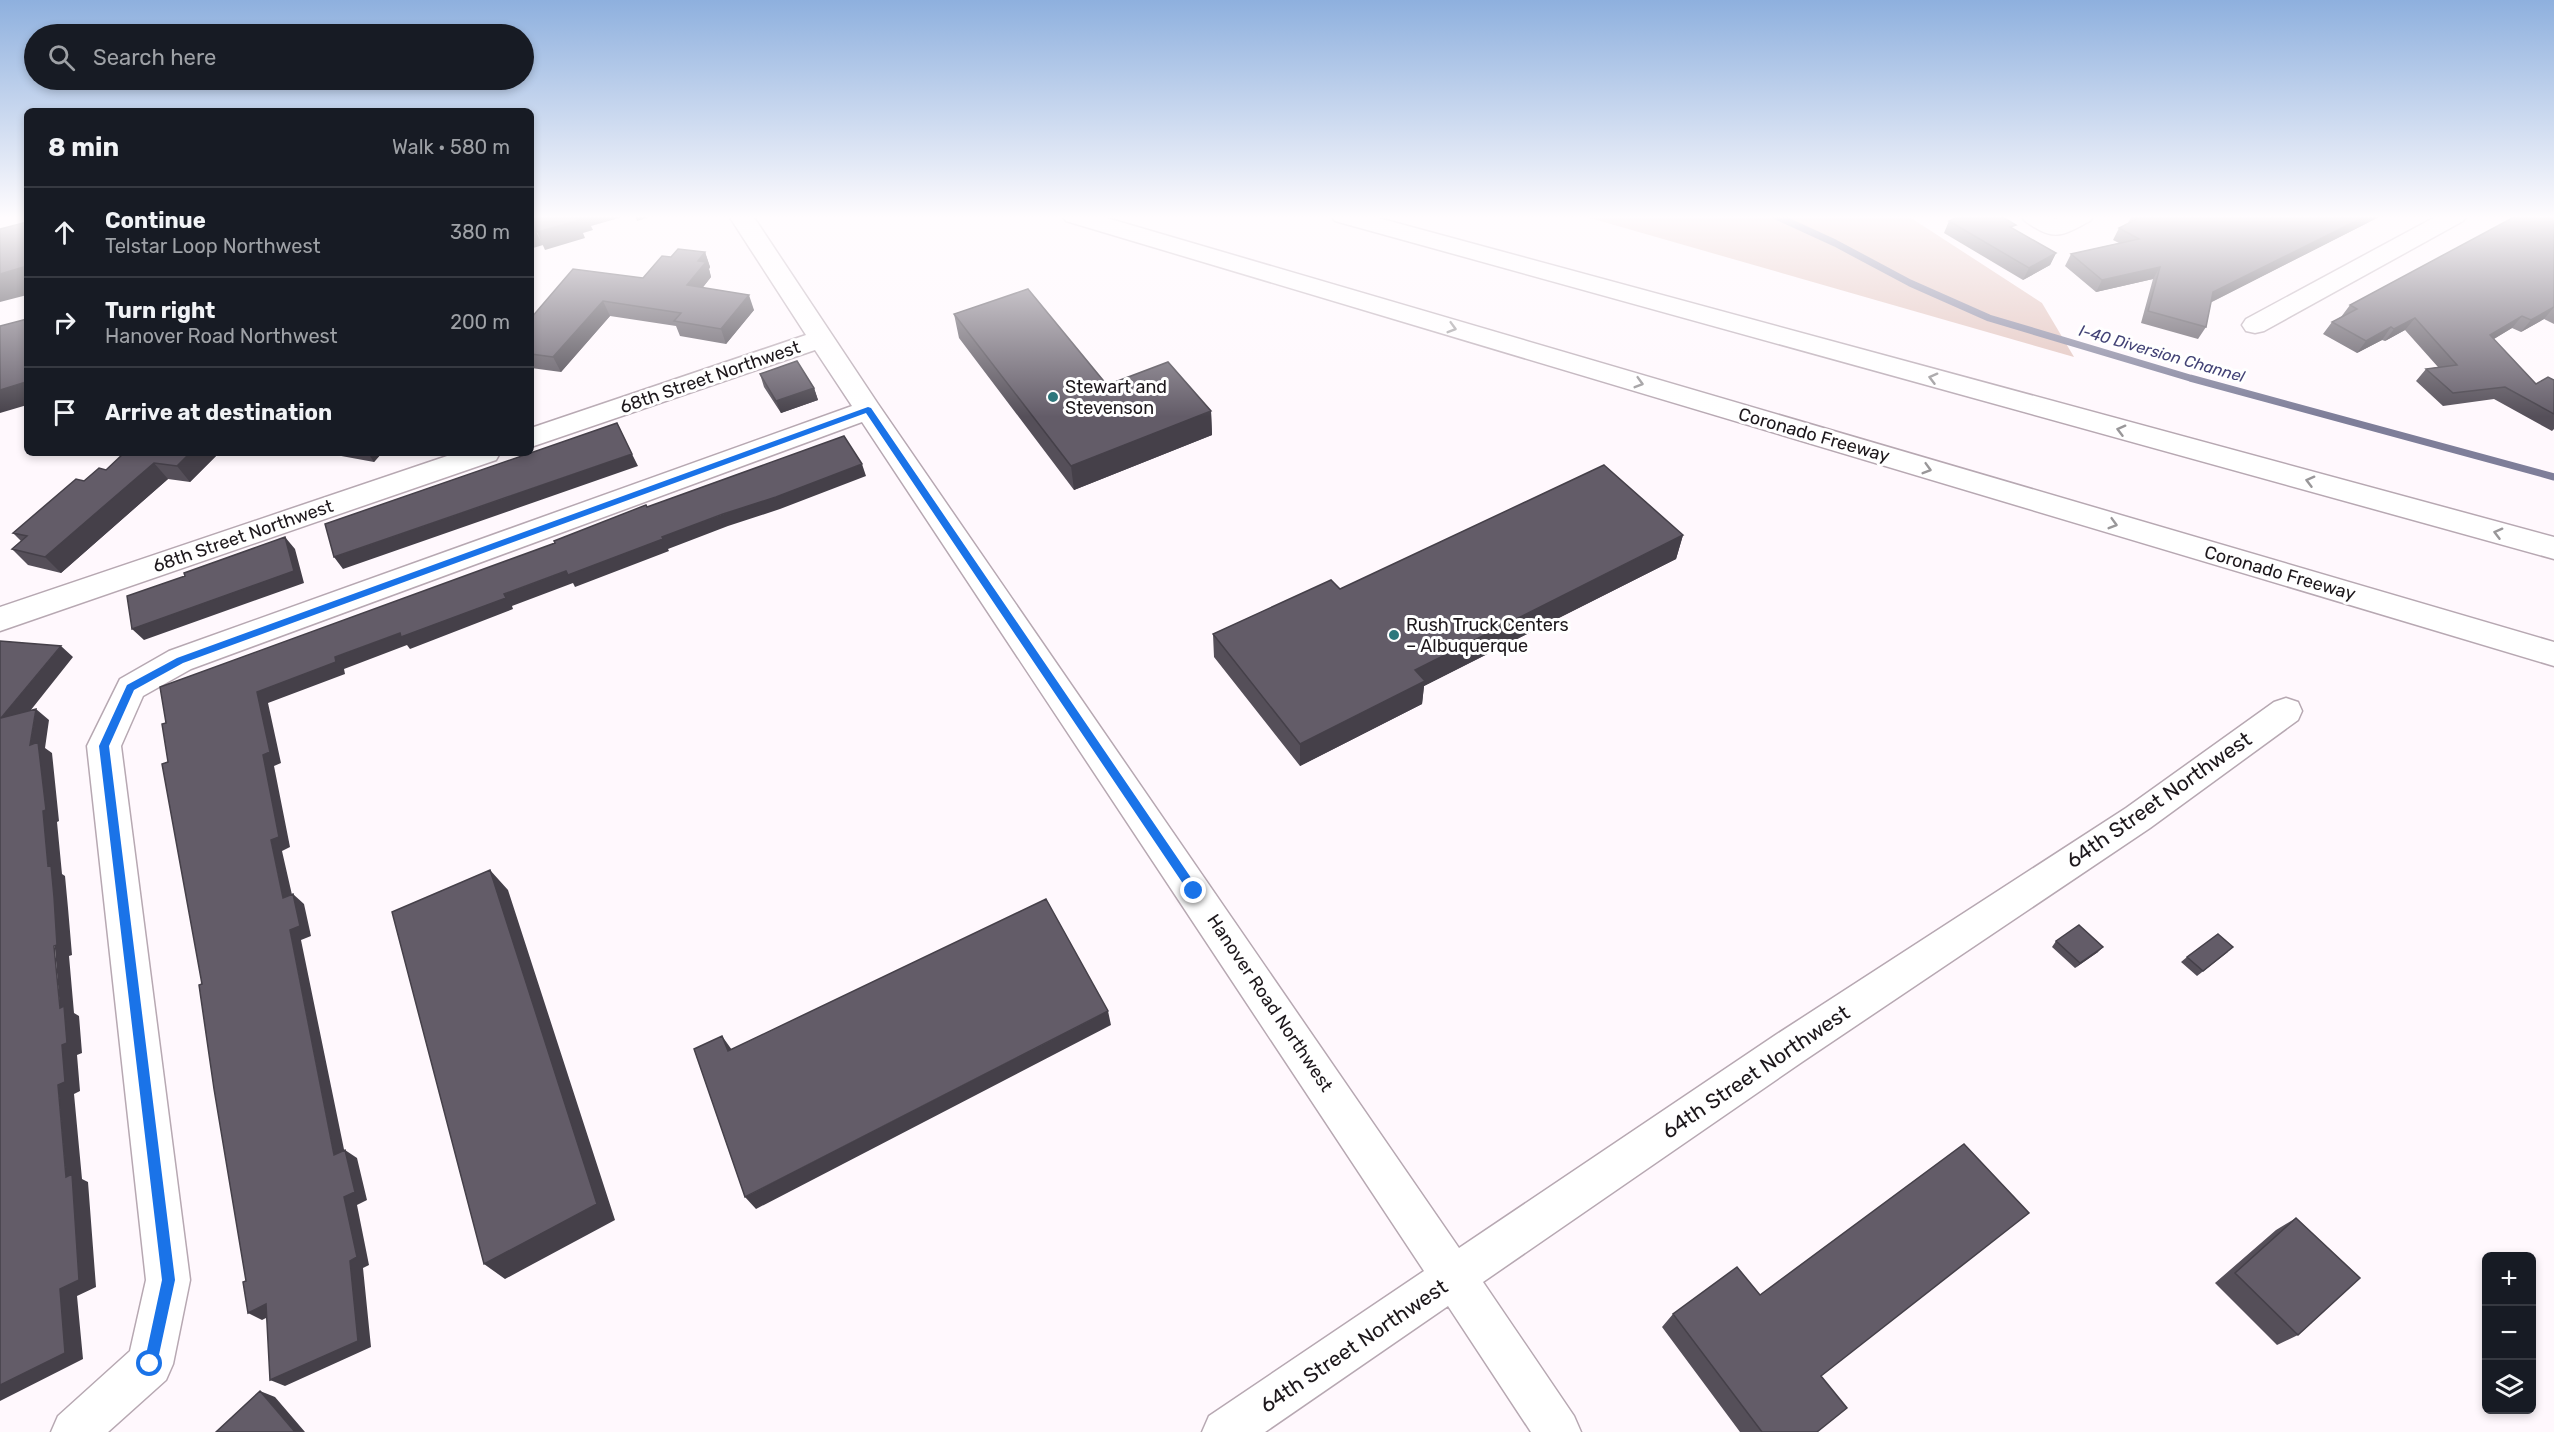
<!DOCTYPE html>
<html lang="en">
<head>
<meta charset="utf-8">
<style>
  body { margin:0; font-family:Rubik,sans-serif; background:#242831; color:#f1f3f6 }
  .controls { position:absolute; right:18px; bottom:18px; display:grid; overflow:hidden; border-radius:9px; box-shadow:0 3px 9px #0003 }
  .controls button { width:54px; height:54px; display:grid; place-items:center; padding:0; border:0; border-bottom:2px solid #363941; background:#171b24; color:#f1f3f6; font:30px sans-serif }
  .stop { position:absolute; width:18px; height:18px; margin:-14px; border:4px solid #1a73e8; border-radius:50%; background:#fff }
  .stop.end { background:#1a73e8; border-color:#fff; box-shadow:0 2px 6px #0008 }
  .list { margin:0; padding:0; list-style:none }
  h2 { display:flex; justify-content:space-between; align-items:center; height:78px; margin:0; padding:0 24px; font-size:26px }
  h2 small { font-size:20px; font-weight:400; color:#9ea1a6 }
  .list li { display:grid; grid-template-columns:39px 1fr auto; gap:18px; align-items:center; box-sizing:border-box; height:90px; padding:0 24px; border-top:2px solid #363941 }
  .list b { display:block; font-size:22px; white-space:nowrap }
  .list p { margin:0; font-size:20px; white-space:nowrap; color:#9ea1a6 }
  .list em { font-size:20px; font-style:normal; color:#9ea1a6 }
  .icon { flex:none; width:33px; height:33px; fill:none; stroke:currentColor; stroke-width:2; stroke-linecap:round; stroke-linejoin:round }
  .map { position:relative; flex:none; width:2554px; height:1432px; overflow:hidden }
  .search { position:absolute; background:#171b24; box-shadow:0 3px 9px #0003; left:24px; top:24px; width:510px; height:66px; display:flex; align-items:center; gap:15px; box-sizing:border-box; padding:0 21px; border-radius:33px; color:#9ea1a6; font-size:22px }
  .panel { position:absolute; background:#171b24; box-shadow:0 3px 9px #0003; left:24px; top:108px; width:510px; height:348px; border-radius:9px }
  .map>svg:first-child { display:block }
  .green { fill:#e0bfb8 }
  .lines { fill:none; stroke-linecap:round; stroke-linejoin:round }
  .stream { stroke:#7e7e99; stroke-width:7 }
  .minor-casing { stroke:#b7a8b2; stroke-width:3 }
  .highway-casing { stroke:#b7a8b2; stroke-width:3 }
  .minor { fill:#fff; fill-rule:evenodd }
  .highway { fill:#fff; fill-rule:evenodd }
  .wall { fill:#554f59 }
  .shaded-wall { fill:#454049 }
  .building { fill:#635c68; stroke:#454049; stroke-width:1.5 }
  .oneway { stroke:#999799 }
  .route { fill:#1a73e8 }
  .poi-dot { fill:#2d777c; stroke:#fff; stroke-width:2 }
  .labels { text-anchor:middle; stroke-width:6; stroke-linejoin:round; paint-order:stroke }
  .far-water-label { font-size:16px; font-style:italic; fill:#434376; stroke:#fff }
  .street-label { font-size:18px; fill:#1d181c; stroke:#fff }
  .poi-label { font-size:18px; fill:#1d181c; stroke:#fff; text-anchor:start }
  .near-street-label { font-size:21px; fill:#1d181c; stroke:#fff }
</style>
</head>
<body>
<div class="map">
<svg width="2554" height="1432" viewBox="0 0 2554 1432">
  <rect width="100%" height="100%" fill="#fff8fd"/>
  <path class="green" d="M 1583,216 L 1908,216 L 2042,303 L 2074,357 Z"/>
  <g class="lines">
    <path class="stream" d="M 1776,216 L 1835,243 L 1910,283 L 1989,318 L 2190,378 L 2554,477"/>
    <g class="minor-casing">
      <path id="minor" d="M 729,216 L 753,216 L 878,404 L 1459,1248 L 1774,1036 L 2126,808 L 2274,702 L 2286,698 L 2298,702 L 2302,711 L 2298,720 L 2150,828 L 1802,1062 L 1483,1282 L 1574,1416 L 1581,1432 L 1531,1432 L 1448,1306 L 1265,1432 L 1202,1432 L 1209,1416 L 1424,1271 L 862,422 L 191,669 L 143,696 L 121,746 L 190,1280 L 173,1364 L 166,1380 L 108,1432 L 51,1432 L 58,1416 L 130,1351 L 146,1280 L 87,746 L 120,679 L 169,651 L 852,406 L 815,350 L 531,447 L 531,428 L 806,335 Z
        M 2021,216 L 2050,216 L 2055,219 L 2062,216 L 2094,216 L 2090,221 C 2070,231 2058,242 2036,228 C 2030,225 2025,222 2021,216 Z
        M 2437,216 L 2467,216 L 2463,221 L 2264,331 L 2255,333 L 2246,331 L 2242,325 L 2246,319 Z
        M 456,453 L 500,453 L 496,460 L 0,631 L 0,607 Z"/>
    </g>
    <g class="highway-casing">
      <path id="highway" d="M 1062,216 L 1100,216 L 2554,642 L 2554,666 L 1066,221 Z
        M 1331,216 L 1371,216 L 2554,537 L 2554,559 L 1335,221 Z"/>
    </g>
    <use href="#minor" class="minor"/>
    <use href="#highway" class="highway"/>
  </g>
  <path class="wall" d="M 2132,216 L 2381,216 L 2211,302 L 2206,327 L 2198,339 L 2141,323 L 2153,279 L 2096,292 L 2065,266 L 2071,254 L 2119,243 L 2113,240 L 2119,228 L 2128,223 Z
    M 2554,216 L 2554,324 L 2544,319 L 2521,332 L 2512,328 L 2494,339 L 2536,384 L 2554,380 L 2554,429 L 2552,431 L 2494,399 L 2443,406 L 2416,381 L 2426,369 L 2438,367 L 2405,330 L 2385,341 L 2382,340 L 2357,353 L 2323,334 L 2332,322 L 2341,317 L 2350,305 Z
    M 1949,221 L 2014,229 L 2056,253 L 2050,265 L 2023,280 L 1944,233 Z
    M 705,252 L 710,267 L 709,269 L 711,277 L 703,287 L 754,310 L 726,344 L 680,336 L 676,326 L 610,316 L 561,372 L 531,368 L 531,318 L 643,278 L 671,257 Z
    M 954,314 L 1107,385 L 1211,411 L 1212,435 L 1074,490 L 959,338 Z
    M 760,374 L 814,388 L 818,400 L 781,413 L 764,387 Z
    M 219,453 L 190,482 L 168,479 L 61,573 L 28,565 L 12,549 L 21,541 L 13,533 L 84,481 L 106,470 Z
    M 325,453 L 398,453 L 395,456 L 381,454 L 374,462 Z
    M 1683,535 L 1676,559 L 1424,686 L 1422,704 L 1300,766 L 1214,657 L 1213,634 L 1340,589 Z
    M 2056,941 L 2098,952 L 2075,968 L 2052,947 Z
    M 2228,952 L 2197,976 L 2181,962 L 2187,957 Z
    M 2296,1218 L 2298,1335 L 2277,1345 L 2215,1283 L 2276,1230 Z
    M 1673,1314 L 1821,1376 L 1817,1432 L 1740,1432 L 1662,1327 Z"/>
  <path class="shaded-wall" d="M 575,216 L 626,216 L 591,226 L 593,230 L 583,233 L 585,238 L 545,250 L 537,232 Z
    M 635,216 L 653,216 L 637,221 Z
    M 2366,216 L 2381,216 L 2206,305 L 2213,292 Z
    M 534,227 L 543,245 L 533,248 L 531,243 L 531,228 Z
    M 705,252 L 710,267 L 709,269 L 711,277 L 693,300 L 687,285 L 698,261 Z
    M 2056,253 L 2050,265 L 2023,280 L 2029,268 Z
    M 27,266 L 27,295 L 0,302 L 0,274 Z
    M 2160,267 L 2153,279 L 2096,292 L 2102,280 Z
    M 749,295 L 754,310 L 726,344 L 721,329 Z
    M 603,301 L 610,316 L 561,372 L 553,357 Z
    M 2554,307 L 2544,319 L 2521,332 L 2531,320 Z
    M 2522,316 L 2512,328 L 2480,347 L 2490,335 Z
    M 2415,318 L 2405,330 L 2385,341 L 2394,329 Z
    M 2391,327 L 2382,340 L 2357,353 L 2366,341 Z
    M 27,375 L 27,405 L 0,413 L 0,390 Z
    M 814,388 L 818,400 L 781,413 L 776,401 Z
    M 1211,411 L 1212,435 L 1074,490 L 1071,466 Z
    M 190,453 L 219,453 L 190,482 L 177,466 Z
    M 368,453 L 381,453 L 381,454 L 374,462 Z
    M 632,454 L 638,466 L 343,569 L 334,557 Z
    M 154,463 L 168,479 L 61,573 L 45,557 Z
    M 862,464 L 866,476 L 780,509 L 728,526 L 668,549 L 669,551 L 575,587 L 573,583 L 512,606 L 513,609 L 410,649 L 407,645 L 344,669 L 345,674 L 268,703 L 281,763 L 274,766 L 290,847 L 282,851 L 295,908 L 283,898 L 271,840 L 257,692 L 335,657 L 566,571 Z
    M 1683,535 L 1676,559 L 1424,686 L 1422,704 L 1300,766 L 1300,744 L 1415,670 Z
    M 285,537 L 295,549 L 304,583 L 144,640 L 132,629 Z
    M 61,646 L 73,657 L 15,730 L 1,718 Z
    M 36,709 L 49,720 L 45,748 L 52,753 L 59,821 L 57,822 L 62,874 L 65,876 L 68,908 L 72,955 L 69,956 L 74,1013 L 79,1016 L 82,1053 L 77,1055 L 80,1091 L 74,1094 L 82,1179 L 88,1182 L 96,1287 L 77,1296 L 83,1359 L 0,1401 L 0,1385 L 60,1289 L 66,1177 L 58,1085 L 62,1045 L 60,1008 L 48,866 L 30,745 Z
    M 490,870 L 508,890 L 615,1220 L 505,1279 L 484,1264 Z
    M 293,894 L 304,904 L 311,936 L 301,940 L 347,1164 L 334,1155 L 290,930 Z
    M 2103,947 L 2098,952 L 2075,968 L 2080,963 Z
    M 1108,1011 L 1111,1025 L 756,1209 L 745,1197 Z
    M 722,1036 L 732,1050 L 728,1051 Z
    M 345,1150 L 357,1158 L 367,1200 L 357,1205 L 369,1265 L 363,1268 L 371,1347 L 285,1386 L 270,1380 L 344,1197 Z
    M 266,1304 L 280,1311 L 262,1320 L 248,1313 Z
    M 260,1391 L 275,1397 L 305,1432 L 295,1432 Z"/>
  <path class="building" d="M 531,216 L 575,216 L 577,221 L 537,232 L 534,227 L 531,228 Z
    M 1959,216 L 2001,216 L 2016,225 L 2010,227 L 2056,253 L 2029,268 L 1949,221 Z
    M 2139,216 L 2366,216 L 2213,292 L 2206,327 L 2148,311 L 2160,267 L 2102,280 L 2071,254 L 2139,239 L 2119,228 L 2141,217 Z
    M 2516,216 L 2554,216 L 2554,307 L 2531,320 L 2522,316 L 2490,335 L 2536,384 L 2548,377 L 2554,380 L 2554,414 L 2505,387 L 2453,393 L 2426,369 L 2457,365 L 2415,318 L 2394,329 L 2391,327 L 2366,341 L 2332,322 L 2357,309 L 2350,305 Z
    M 27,222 L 27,266 L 0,274 L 0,229 Z
    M 678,249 L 705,252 L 698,261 L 706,262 L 687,285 L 749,295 L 721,329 L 674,321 L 681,313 L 603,301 L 553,357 L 531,354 L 531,318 L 573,269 L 643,278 L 662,256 L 671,257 Z
    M 1028,289 L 1107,385 L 1168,362 L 1211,411 L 1071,466 L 954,314 Z
    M 27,319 L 27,375 L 25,376 L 26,382 L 0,390 L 0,326 Z
    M 797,361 L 814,388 L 776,401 L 760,374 Z
    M 617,423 L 632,454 L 334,557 L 325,524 Z
    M 844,436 L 862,464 L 776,497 L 723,514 L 662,537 L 663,539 L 568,575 L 566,571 L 504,594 L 506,598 L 401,637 L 400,633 L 335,657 L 336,662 L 257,692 L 270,752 L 263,755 L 279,837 L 271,840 L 283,898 L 293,894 L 300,926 L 290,930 L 334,1155 L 345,1150 L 355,1192 L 344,1197 L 357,1257 L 350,1261 L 358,1341 L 270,1380 L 266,1304 L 248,1313 L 243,1282 L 246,1281 L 214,1089 L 199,985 L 202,984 L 162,764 L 168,762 L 162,724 L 166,723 L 160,687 L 555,543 L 554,541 L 646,505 L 647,507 Z
    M 124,453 L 190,453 L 177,466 L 154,463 L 45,557 L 12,549 L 27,536 L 13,533 L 76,479 L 84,481 L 99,468 L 106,470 Z
    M 1604,465 L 1683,535 L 1415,670 L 1425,681 L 1300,744 L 1213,634 L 1331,580 L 1340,589 Z
    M 285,537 L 294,571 L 132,629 L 127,596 L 185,576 L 184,573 Z
    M 0,641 L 61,646 L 1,718 L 36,709 L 30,745 L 38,742 L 46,810 L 43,811 L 48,866 L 51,865 L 54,897 L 57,945 L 54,946 L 60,1008 L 64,1006 L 67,1043 L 62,1045 L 65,1082 L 58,1085 L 66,1177 L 72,1174 L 79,1280 L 60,1289 L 65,1353 L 0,1385 Z
    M 490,870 L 597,1204 L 484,1264 L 392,912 Z
    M 1046,899 L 1108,1011 L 745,1197 L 694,1049 L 722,1036 L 728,1051 Z
    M 2079,925 L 2103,947 L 2080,963 L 2056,941 Z
    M 2218,934 L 2233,947 L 2203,971 L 2187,957 Z
    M 1964,1144 L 2029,1213 L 1821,1376 L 1847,1408 L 1817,1432 L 1762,1432 L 1673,1314 L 1737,1267 L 1760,1295 Z
    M 2296,1218 L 2360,1278 L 2298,1335 L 2235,1273 Z
    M 260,1391 L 295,1432 L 216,1432 Z"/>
  <defs><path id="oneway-chevron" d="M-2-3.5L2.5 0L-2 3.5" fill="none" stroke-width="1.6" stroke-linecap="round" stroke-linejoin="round" transform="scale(1.5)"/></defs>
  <g class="oneway">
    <use href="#oneway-chevron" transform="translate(1452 328) rotate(16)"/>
    <use href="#oneway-chevron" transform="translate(1933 378) rotate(-165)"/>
    <use href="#oneway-chevron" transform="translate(1639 383) rotate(16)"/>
    <use href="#oneway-chevron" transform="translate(2121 430) rotate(-165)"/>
    <use href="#oneway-chevron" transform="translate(1927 469) rotate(16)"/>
    <use href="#oneway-chevron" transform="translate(2310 481) rotate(-165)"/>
    <use href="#oneway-chevron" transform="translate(2113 524) rotate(16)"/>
    <use href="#oneway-chevron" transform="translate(2498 533) rotate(-165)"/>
  </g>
  <linearGradient id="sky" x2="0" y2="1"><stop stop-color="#8eb0de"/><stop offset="0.52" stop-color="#fffcfe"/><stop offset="1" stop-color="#fffcfe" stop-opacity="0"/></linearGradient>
  <rect width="2554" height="417" fill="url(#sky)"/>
  <path class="route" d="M 868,407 L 871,408 L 1198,888 L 1198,894 L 1190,894 L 866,413 L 183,663 L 134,690 L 109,746 L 175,1280 L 157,1364 L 155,1369 L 150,1371 L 146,1369 L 144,1364 L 162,1280 L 99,746 L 127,685 L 177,658 Z"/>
  <g class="poi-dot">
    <circle cx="1053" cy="397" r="6"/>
    <circle cx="1394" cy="635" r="6"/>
  </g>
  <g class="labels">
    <g class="far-water-label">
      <text transform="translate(2162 353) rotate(16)" y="6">I-40 Diversion Channel</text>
    </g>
    <g class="street-label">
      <text transform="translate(710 377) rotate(-19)" y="6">68th Street Northwest</text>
      <text transform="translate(1814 435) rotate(16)" y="6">Coronado Freeway</text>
      <text transform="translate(243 536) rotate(-19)" y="6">68th Street Northwest</text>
      <text transform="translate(2280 573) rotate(16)" y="6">Coronado Freeway</text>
      <text transform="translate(1270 1003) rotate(56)" y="6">Hanover Road Northwest</text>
    </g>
    <g class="poi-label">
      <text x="1065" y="393">Stewart and<tspan x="1065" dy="21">Stevenson</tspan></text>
      <text x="1406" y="631">Rush Truck Centers<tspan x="1406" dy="21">– Albuquerque</tspan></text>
    </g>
    <g class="near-street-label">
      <text transform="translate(2159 800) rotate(-35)" y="7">64th Street Northwest</text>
      <text transform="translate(1756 1072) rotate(-34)" y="7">64th Street Northwest</text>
      <text transform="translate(1354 1346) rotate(-34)" y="7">64th Street Northwest</text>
    </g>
  </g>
</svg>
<div class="controls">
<button>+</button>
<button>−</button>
<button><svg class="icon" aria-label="layers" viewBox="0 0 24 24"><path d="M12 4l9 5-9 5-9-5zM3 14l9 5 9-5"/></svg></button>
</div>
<div class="stop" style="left:150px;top:1364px"></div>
<div class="stop end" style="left:1194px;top:891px"></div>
<div class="search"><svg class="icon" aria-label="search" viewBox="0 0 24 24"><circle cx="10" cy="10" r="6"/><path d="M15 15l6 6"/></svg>Search here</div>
<section class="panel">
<h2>8 min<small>Walk · 580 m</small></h2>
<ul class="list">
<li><svg class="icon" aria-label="ahead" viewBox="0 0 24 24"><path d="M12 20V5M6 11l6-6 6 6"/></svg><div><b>Continue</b><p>Telstar Loop Northwest</p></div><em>380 m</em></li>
<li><svg class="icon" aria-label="right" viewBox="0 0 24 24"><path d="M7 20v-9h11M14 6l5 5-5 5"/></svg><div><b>Turn right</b><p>Hanover Road Northwest</p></div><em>200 m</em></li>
<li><svg class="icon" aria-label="arrive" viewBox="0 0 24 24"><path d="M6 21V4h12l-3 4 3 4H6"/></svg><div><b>Arrive at destination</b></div></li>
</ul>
</section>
</div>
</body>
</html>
